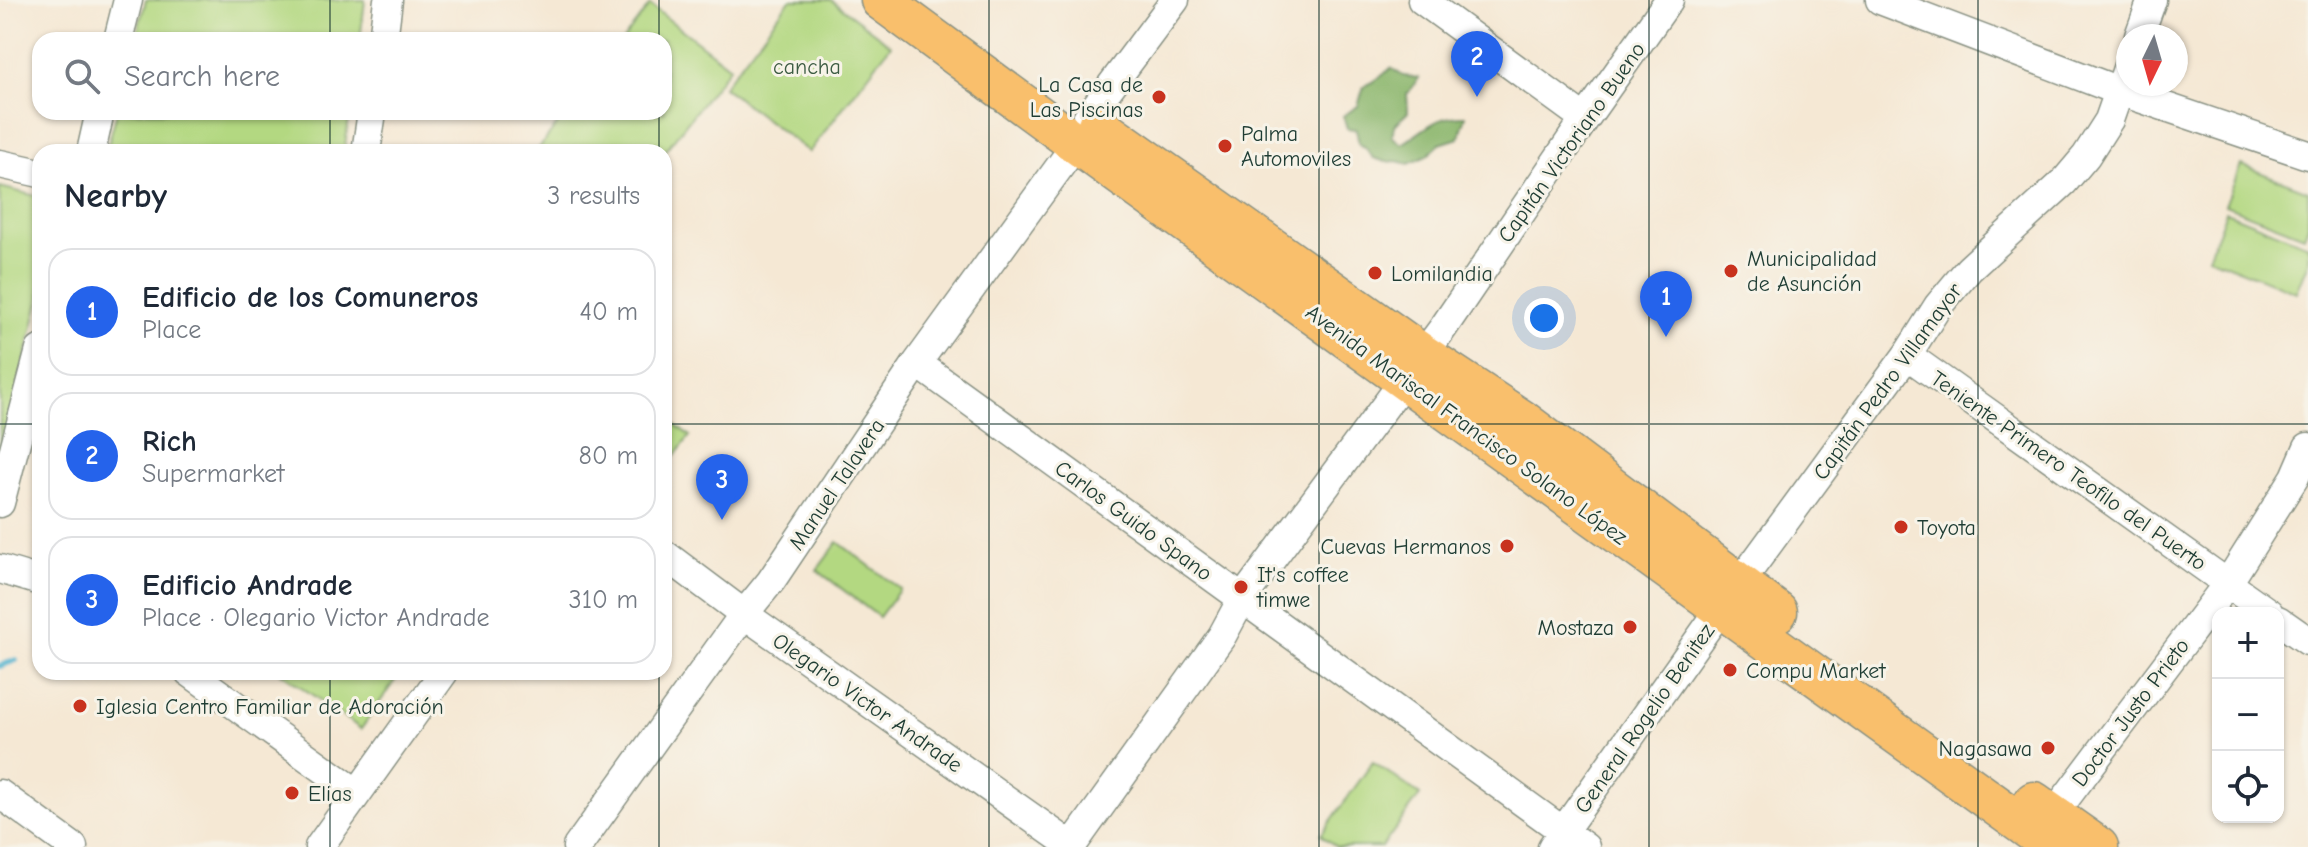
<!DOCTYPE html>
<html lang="en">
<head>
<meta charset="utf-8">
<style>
  body { margin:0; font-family:"Comic Neue",sans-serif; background:#f6f6f7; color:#1f2937 }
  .controls { position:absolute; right:24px; bottom:24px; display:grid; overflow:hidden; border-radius:16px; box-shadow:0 2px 6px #0004 }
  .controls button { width:72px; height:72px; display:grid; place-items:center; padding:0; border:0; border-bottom:2px solid #e0e1e3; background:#fff; color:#1f2937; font:40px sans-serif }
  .compass { position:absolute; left:2116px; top:24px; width:72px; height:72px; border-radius:50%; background:#fff; box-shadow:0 2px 6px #0004; rotate:185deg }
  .you { position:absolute; left:1544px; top:318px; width:28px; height:28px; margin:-20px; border:6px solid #fff; border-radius:50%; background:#1a73e8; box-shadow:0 0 0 12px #1a73e833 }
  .badge { display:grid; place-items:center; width:52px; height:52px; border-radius:50%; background:#2563eb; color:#fff; font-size:26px; font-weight:700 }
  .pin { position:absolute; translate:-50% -66px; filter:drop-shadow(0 2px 4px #0008) }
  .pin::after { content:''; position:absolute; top:42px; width:28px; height:24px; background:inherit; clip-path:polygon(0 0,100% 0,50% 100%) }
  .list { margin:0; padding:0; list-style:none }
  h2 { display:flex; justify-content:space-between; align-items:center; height:104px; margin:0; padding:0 32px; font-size:34px }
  h2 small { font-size:26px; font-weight:400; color:#747a83 }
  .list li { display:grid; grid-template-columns:52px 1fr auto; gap:24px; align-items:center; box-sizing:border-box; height:128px; margin:0 16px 16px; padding:0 16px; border:2px solid #e0e1e3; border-radius:24px }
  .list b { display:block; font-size:30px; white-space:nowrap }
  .list p { margin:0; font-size:26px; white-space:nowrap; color:#747a83 }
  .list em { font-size:26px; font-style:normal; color:#747a83 }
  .icon { flex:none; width:44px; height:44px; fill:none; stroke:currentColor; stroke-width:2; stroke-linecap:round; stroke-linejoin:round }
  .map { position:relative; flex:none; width:2308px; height:847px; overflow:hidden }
  .search { position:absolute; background:#fff; box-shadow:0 2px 6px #0004; left:32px; top:32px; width:640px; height:88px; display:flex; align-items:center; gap:20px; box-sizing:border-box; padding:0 28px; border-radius:24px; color:#747a83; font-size:30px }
  .panel { position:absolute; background:#fff; box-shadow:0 2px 6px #0004; left:32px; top:144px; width:640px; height:536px; border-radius:24px }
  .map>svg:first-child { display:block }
  .green { fill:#b3d881; stroke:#698a5a; stroke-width:2 }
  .forest { fill:#8eb86f; stroke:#567a52; stroke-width:2 }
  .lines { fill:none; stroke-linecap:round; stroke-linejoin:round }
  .stream { stroke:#50b3cf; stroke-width:6 }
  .minor-casing { stroke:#8a9284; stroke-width:31 }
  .highway-casing { stroke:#8a9284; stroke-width:43 }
  .minor { stroke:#fff; stroke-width:28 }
  .highway { stroke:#f9bf6c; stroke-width:40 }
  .grid { fill:none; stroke:#1f3d34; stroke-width:2; stroke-opacity:0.55 }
  .poi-dot { fill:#c8321e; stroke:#f7f3e8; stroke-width:3 }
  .labels { text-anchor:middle; stroke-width:6; stroke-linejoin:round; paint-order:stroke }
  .park-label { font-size:22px; fill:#3d5c43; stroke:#f7f3e8 }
  .poi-label { font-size:22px; fill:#1f3d34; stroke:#f7f3e8; text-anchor:start }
  .street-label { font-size:22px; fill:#1f3d34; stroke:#f7f3e8 }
</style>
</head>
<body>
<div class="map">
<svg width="2308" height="847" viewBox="0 0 2308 847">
  <rect width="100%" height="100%" fill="#f7f3e8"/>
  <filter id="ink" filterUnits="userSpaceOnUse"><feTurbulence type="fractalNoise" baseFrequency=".0125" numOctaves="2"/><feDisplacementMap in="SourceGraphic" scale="16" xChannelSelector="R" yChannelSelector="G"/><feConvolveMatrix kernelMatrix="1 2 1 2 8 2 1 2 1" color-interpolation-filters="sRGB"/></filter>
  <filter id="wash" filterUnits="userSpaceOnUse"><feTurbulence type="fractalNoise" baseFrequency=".006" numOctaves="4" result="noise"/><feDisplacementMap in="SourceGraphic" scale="32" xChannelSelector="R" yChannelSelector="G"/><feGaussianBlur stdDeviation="1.8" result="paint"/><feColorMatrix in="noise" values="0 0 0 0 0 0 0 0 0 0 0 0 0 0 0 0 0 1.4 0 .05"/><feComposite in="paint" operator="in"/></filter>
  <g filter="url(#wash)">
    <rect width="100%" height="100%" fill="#f5e8d4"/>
    <path class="green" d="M 146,0 L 365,0 L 360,40 L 135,40 Z
      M 790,0 L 831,0 L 891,45 L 809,152 L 723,87 Z
      M 650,5 L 730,67 L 664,152 L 536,152 L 567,112 L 664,112 L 664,40 L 623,40 Z
      M 117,112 L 350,112 L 344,152 L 106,152 Z
      M 2241,165 L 2308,191 L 2308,226 L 2304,236 L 2225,205 Z
      M 0,187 L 40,197 L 40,298 L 0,462 Z
      M 2226,212 L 2308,245 L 2308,262 L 2296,292 L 2208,257 Z
      M 664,417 L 690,436 L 664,470 Z
      M 838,542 L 900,589 L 879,617 L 817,570 Z
      M 280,672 L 386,672 L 396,679 L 361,729 Z
      M 1373,762 L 1420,795 L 1382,847 L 1337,847 L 1321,835 Z"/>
    <path class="forest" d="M 1391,68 L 1403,76 L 1419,78 L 1407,94 L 1408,112 L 1394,126 L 1392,136 L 1402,144 C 1426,130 1434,115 1466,116 L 1459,138 L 1440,144 L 1427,156 L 1409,164 L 1397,161 L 1386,162 L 1373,158 L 1365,147 L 1359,144 L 1356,129 L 1347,128 L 1343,116 L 1358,106 L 1364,86 L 1378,79 Z"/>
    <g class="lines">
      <path class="stream" d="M 0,666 L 16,660"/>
    </g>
  </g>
  <g filter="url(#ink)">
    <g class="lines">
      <g class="minor-casing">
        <path id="minor" d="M 1422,0 L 1585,119
          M 1880,0 L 2119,91 L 2308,155
          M 2139,36 L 2152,0
          M 118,40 L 128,0
          M 383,40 L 388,0
          M 91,152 L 100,112
          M 366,152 L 372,112
          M 0,164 L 40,173
          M 1907,355 L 2269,613
          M 917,363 L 1585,847
          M 0,503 L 40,350
          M 664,554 L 744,614 L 1073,847
          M 0,569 L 40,581
          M 2278,620 L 2308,641
          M 189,672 L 357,793
          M 0,794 L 73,847
          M 2053,815 L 2228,583 L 2295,477 L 2308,447
          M 319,847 L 444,672
          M 577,847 L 744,614 L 771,581 L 917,363 L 1090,125 L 1087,118 L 1175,0
          M 1071,847 L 1222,636 L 1242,599 L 1443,328 L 1585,119 L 1669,0
          M 1552,847 L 1722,607 L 1907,355 L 1938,306 L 1969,269 L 2064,182 L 2086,156 L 2109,120 L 2128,66"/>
      </g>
      <g class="highway-casing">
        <path id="highway" d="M 881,0 L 1077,144 L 2054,847
          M 1098,125 L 1423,355 L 1523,421 L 1777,612
          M 2034,802 L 2098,847"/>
      </g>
      <use href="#minor" class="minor"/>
      <use href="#highway" class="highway"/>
    </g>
  </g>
  <path class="grid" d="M 330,0 L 330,40M 659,0 L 659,40M 989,0 L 989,847M 1319,0 L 1319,847M 1649,0 L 1649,847M 1978,0 L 1978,847M 330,112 L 330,152M 659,112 L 659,152M 0,424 L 40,424M 664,424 L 2308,424M 330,672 L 330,847M 659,672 L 659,847"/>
  <g class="poi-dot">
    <circle cx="1159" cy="97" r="8"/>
    <circle cx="1225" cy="146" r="8"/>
    <circle cx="1731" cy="271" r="8"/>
    <circle cx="1375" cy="273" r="8"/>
    <circle cx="1901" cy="527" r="8"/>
    <circle cx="1507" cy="546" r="8"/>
    <circle cx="1241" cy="587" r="8"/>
    <circle cx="1630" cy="627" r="8"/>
    <circle cx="1730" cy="670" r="8"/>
    <circle cx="80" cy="706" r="8"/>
    <circle cx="2048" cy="748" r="8"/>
    <circle cx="292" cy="793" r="8"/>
  </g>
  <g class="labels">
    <g class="park-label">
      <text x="807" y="74">cancha</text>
    </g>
    <g class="poi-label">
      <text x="1143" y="92" text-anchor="end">La Casa de<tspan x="1143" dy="25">Las Piscinas</tspan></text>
      <text x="1241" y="141">Palma<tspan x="1241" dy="25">Automoviles</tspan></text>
      <text x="1747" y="266">Municipalidad<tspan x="1747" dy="25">de Asunción</tspan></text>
      <text x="1391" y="281">Lomilandia</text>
      <text x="1917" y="535">Toyota</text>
      <text x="1491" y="554" text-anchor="end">Cuevas Hermanos</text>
      <text x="1257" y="582">It's coffee<tspan x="1257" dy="25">timwe</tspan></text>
      <text x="1614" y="635" text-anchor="end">Mostaza</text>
      <text x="1746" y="678">Compu Market</text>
      <text x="96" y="714">Iglesia Centro Familiar de Adoración</text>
      <text x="2032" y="756" text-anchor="end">Nagasawa</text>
      <text x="308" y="801">Elias</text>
    </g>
    <g class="street-label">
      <text transform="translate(1571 142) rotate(-55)" y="8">Capitán Victoriano Bueno</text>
      <text transform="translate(1887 381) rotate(-54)" y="8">Capitán Pedro Villamayor</text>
      <text transform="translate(1467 424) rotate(36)" y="8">Avenida Mariscal Francisco Solano López</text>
      <text transform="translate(2069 470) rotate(35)" y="8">Teniente Primero Teofilo del Puerto</text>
      <text transform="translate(836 484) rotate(-56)" y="8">Manuel Talavera</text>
      <text transform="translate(1134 520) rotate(36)" y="8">Carlos Guido Spano</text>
      <text transform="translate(868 702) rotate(35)" y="8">Olegario Victor Andrade</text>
      <text transform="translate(2130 712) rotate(-53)" y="8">Doctor Justo Prieto</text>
      <text transform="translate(1644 718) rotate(-55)" y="8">General Rogelio Benitez</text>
    </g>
  </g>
</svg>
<div class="controls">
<button>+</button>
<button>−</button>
<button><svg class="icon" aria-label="locate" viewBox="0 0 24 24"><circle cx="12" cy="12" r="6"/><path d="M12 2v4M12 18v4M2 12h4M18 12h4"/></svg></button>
</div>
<svg class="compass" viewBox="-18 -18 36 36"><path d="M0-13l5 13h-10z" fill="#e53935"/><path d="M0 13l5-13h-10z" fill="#747a83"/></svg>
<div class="you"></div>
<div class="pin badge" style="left:1666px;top:337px">1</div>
<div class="pin badge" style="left:1477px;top:97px">2</div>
<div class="pin badge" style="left:722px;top:520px">3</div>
<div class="search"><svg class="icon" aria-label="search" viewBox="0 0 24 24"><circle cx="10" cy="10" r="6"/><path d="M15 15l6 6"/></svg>Search here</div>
<section class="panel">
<h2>Nearby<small>3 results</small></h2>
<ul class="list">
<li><span class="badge">1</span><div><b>Edificio de los Comuneros</b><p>Place</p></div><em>40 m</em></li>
<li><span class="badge">2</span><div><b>Rich</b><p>Supermarket</p></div><em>80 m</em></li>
<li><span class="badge">3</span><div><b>Edificio Andrade</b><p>Place · Olegario Victor Andrade</p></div><em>310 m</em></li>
</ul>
</section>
</div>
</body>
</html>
